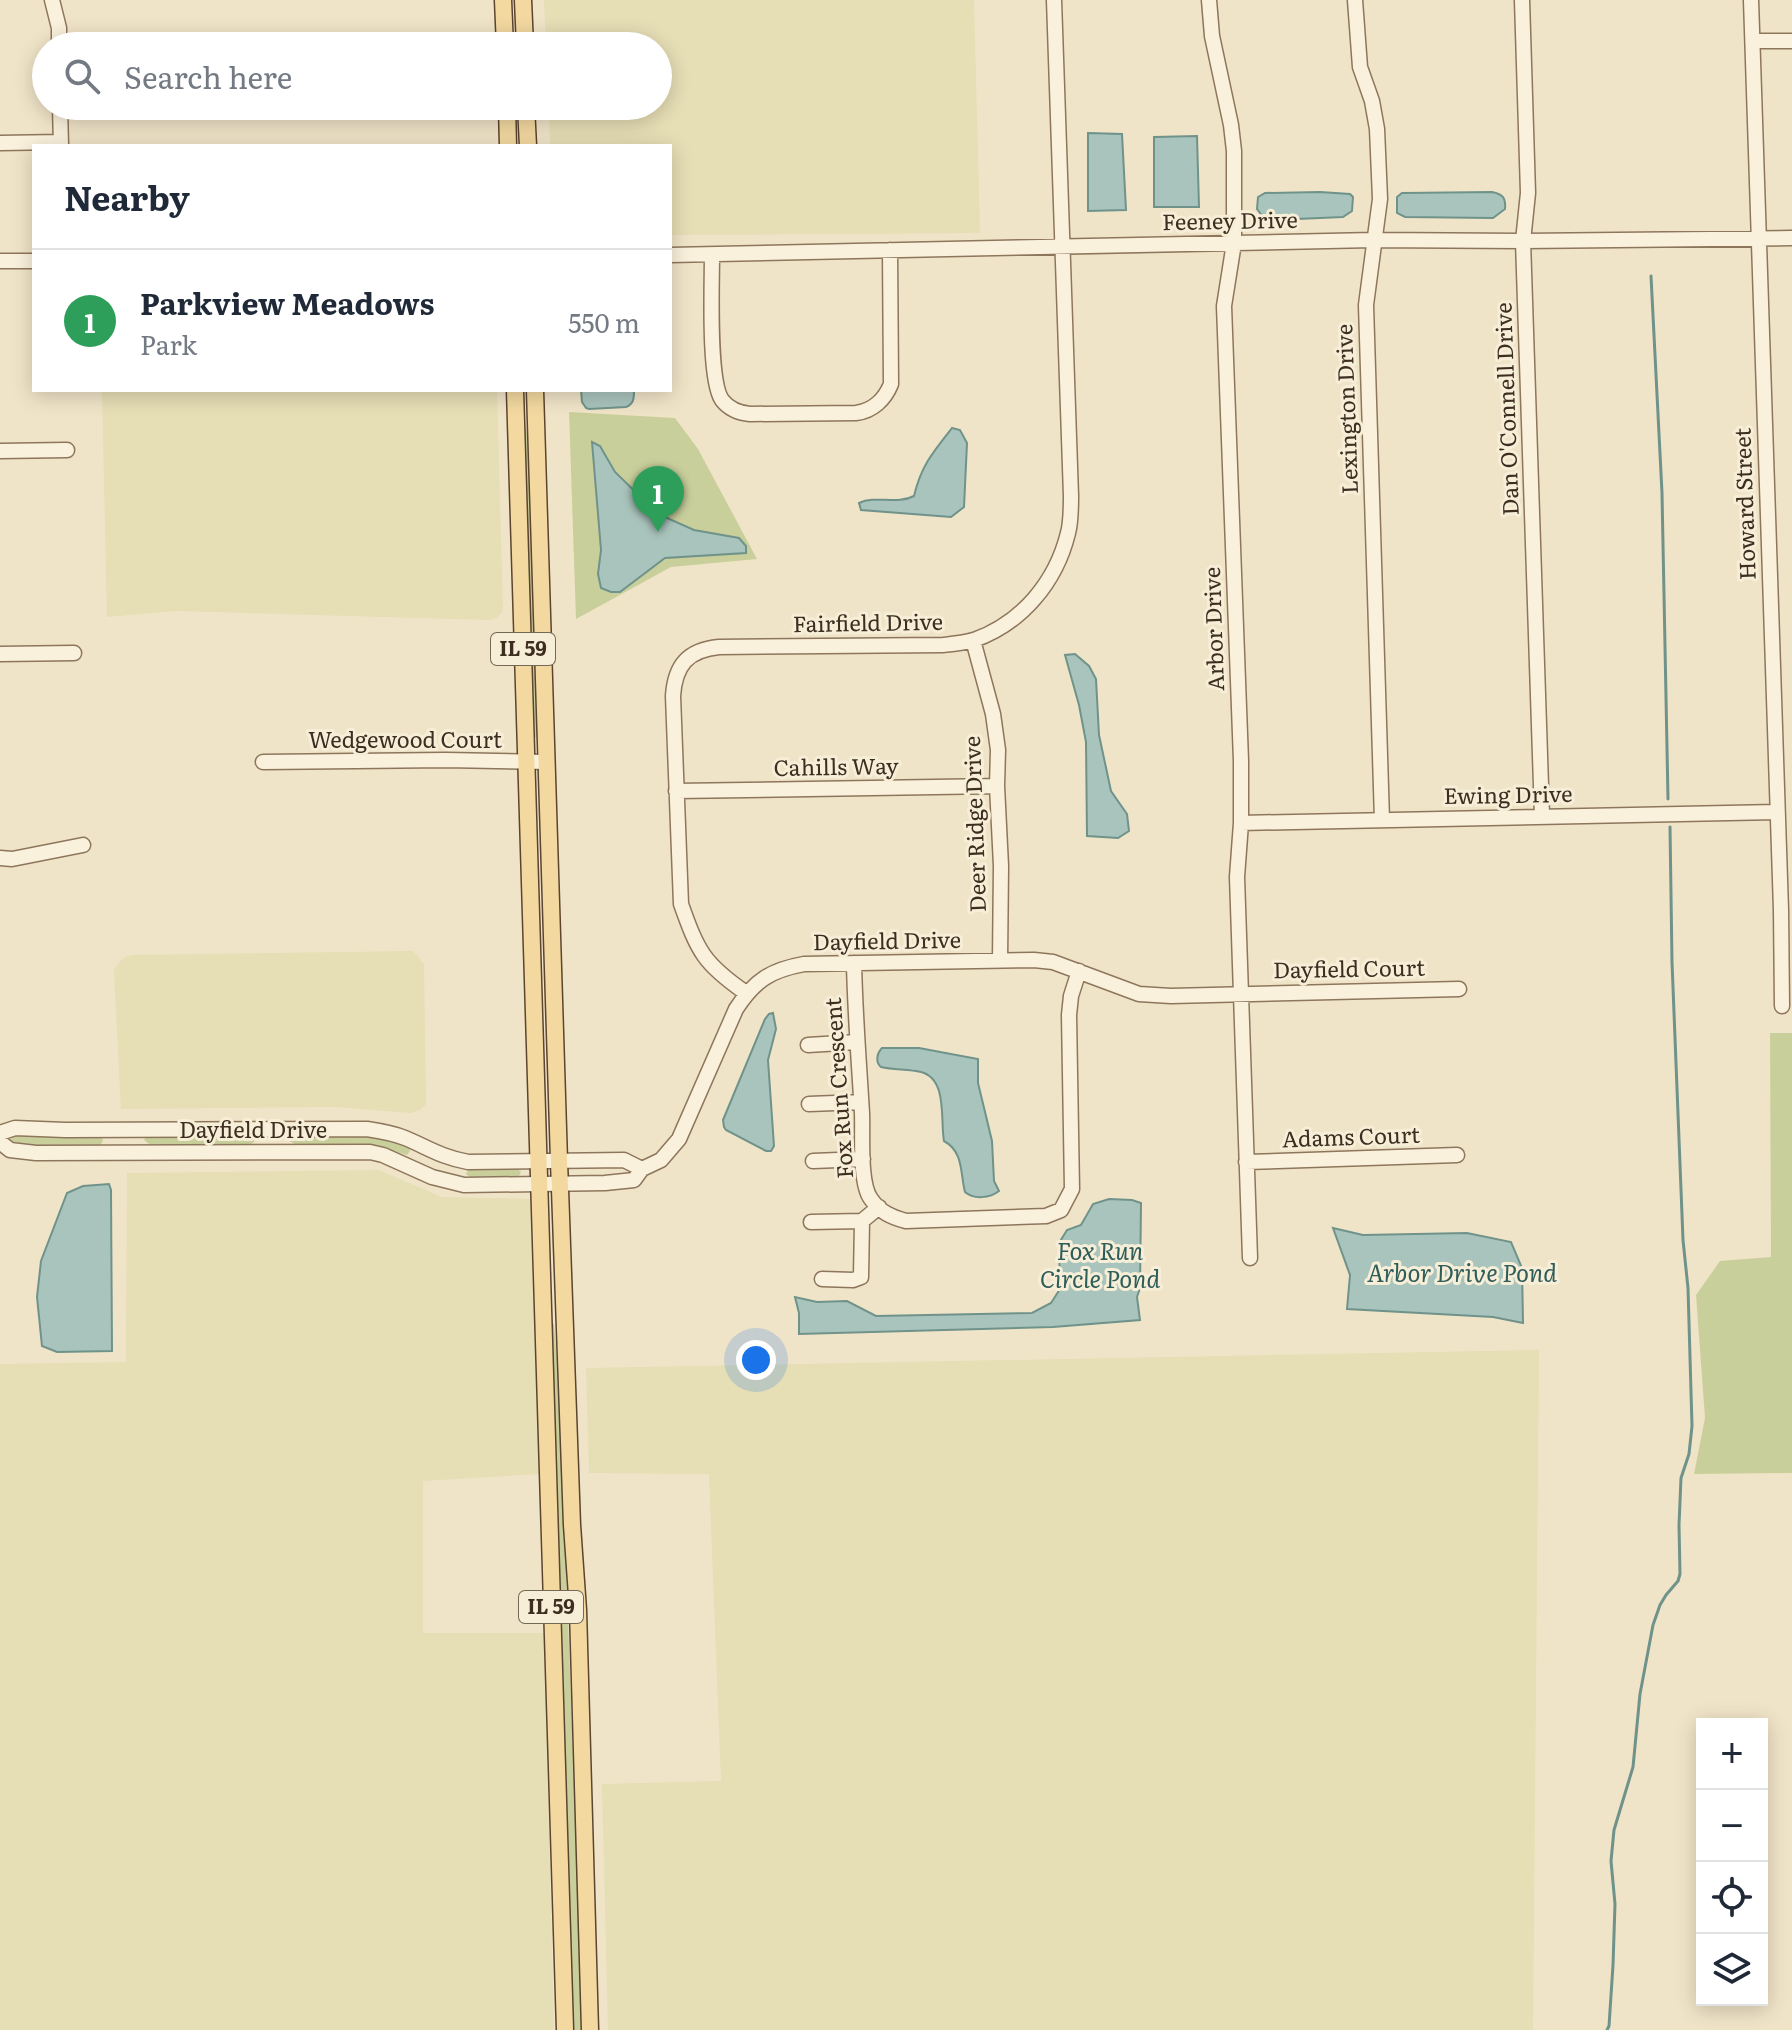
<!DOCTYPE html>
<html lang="en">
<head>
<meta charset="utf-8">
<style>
  body { margin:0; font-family:Literata,serif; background:#f2f2f3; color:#1f2937 }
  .controls { position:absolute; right:24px; bottom:24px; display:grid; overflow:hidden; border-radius:0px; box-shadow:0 4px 20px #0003 }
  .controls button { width:72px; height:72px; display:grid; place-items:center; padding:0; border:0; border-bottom:2px solid #e0e1e3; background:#fff; color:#1f2937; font:40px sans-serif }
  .you { position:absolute; left:756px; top:1360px; width:28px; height:28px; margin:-20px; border:6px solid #fff; border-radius:50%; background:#1a73e8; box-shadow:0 0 0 12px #1a73e833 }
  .badge { display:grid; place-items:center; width:52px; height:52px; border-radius:50%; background:#0b8043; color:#fff; font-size:26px; font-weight:700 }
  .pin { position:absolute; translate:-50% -66px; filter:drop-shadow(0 2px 4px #0008) }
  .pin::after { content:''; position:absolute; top:42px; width:28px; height:24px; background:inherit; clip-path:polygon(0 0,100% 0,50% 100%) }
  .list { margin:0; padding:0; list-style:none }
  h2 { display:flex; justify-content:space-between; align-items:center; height:104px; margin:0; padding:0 32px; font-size:34px }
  h2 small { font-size:26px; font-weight:400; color:#747a83 }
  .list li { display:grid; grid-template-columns:52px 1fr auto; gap:24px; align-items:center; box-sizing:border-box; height:144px; padding:0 32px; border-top:2px solid #e0e1e3 }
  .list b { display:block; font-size:30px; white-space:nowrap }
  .list p { margin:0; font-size:26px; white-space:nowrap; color:#747a83 }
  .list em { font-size:26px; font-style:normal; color:#747a83 }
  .icon { flex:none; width:44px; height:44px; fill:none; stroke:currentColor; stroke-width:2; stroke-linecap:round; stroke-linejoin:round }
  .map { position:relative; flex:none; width:1792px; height:2030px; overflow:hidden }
  .search { position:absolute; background:#fff; box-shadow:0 4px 20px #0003; left:32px; top:32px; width:640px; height:88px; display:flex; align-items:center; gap:20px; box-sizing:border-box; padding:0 28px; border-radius:44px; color:#747a83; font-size:30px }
  .panel { position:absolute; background:#fff; box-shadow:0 4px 20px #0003; left:32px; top:144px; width:640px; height:248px; border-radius:0px }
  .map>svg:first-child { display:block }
  .farmland { fill:#e6deb5 }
  .green { fill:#c9cf9b }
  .water { fill:#a9c4bc; stroke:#6f938a; stroke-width:2 }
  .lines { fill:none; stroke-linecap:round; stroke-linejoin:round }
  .stream { stroke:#6f938a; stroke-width:3 }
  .minor-casing { stroke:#8d765c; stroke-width:17 }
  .major-casing { stroke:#5b4430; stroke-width:19 }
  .minor { stroke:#faf1dc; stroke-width:14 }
  .major { stroke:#f3d9a0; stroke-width:16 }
  .labels { text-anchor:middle; stroke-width:6; stroke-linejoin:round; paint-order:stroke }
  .shield { fill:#f7eed8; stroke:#756857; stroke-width:2 }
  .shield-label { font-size:20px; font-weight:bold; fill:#3d2e20 }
  .street-label { font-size:22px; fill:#3d2e20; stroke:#f7eed8 }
  .water-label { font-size:24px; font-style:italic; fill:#2f5d5a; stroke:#f7eed8 }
</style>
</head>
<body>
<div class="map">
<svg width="1792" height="2030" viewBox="0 0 1792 2030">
  <rect width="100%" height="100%" fill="#f0e4c8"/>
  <path class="farmland" d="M 544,0 L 974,0 L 980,233 L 670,235 L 670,146 L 550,146 L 549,106 L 658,106 L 658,46 L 546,46 Z
    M 102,390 L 497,390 L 503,611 L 497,618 L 489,620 L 176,611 L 107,617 Z
    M 413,951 L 424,964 L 426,1104 L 421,1109 L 411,1113 L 336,1107 L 121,1109 L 114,970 L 122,959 L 131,955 Z
    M 379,1170 L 442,1197 L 530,1199 L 539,1474 L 423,1481 L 423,1633 L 544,1633 L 554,2030 L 0,2030 L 0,1364 L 126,1362 L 127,1173 Z
    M 1539,1350 L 1533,2030 L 608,2030 L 602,1784 L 721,1781 L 709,1474 L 589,1473 L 586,1368 Z"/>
  <path class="green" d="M 569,412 L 675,418 L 698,449 L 757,559 L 671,567 L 576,619 Z
    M 523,426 L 526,426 L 532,486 L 540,738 L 533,737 Z
    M 1770,1033 L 1792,1033 L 1792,1473 L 1694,1474 L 1705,1418 L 1696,1295 L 1720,1261 L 1771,1257 Z
    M 12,1135 L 102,1137 L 103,1141 L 100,1145 C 76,1145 31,1149 11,1141 Z
    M 147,1135 L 252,1135 L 255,1139 L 254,1142 L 251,1144 L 149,1144 L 144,1140 Z
    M 293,1135 C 332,1135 372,1131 409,1147 L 410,1151 L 407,1155 L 383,1148 L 358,1144 L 295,1144 L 289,1141 L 290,1136 Z
    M 469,1168 L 517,1168 L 521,1172 L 518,1178 L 471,1178 L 466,1174 Z
    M 551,1324 L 554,1324 L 560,1398 L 583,2030 L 572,2030 Z"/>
  <path class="water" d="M 1088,133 L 1122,134 L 1126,210 L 1088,211 Z
    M 1197,136 L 1199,207 L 1154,207 L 1154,137 Z
    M 1320,192 L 1350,194 L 1353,197 L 1352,211 L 1343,217 L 1274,220 L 1263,217 L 1257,209 L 1258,197 L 1265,193 Z
    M 1492,192 C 1503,194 1506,198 1505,209 L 1493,218 L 1405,217 L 1397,213 L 1397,197 L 1402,193 Z
    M 581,390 L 634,390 C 634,398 634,404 626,407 L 589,409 L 586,408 L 582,402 Z
    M 952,428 L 960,430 L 967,443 L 964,507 L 951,517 L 861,510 L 859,503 C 876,495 897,505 914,496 C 921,466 933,452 952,428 Z
    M 592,442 L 600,446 L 615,472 L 658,514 L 694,530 L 739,538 L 746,546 L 746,553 L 665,558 L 620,592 L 611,592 L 601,588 L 598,574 L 601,550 Z
    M 1075,654 L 1089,666 L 1096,679 L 1099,735 L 1111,791 L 1127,814 L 1129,831 L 1118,838 L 1087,836 L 1086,742 L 1079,705 L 1065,655 Z
    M 773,1013 L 776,1029 L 768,1060 L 774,1146 L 771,1151 L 766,1151 L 726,1130 L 724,1127 L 723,1120 L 765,1019 L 769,1014 Z
    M 882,1048 L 919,1048 L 978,1059 L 978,1083 L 992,1141 L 994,1181 L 999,1191 C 990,1198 974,1200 965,1192 C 960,1173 964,1152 944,1141 C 940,1120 948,1079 921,1072 C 908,1069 894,1070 881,1067 C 875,1062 877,1053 882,1048 Z
    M 109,1184 L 111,1190 L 112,1351 L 57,1352 L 42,1346 L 37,1297 L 41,1261 L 67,1193 L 83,1186 Z
    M 1109,1199 L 1132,1200 L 1141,1203 L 1140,1288 L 1137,1297 L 1140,1320 L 1053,1327 L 799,1334 L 799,1313 L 795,1297 L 817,1302 L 847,1301 L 876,1316 L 1032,1313 L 1051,1303 L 1060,1289 L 1059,1243 L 1067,1230 L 1081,1225 L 1093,1204 Z
    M 1333,1228 L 1363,1235 L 1467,1233 L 1511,1242 L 1522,1268 L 1523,1323 L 1493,1317 L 1347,1309 L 1350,1275 Z"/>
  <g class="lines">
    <path class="stream" d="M 1651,276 L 1662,493 L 1668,799
      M 1607,2030 L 1609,2026 L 1613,1965 L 1615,1904 L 1611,1861 L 1614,1830 L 1633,1767 L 1640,1694 L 1653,1625 L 1660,1605 L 1666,1595 L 1678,1581 L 1680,1574 L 1679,1525 L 1681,1478 L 1689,1454 L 1692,1426 L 1688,1288 L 1683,1240 L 1672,962 L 1670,827"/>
    <g class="minor-casing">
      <path id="minor" d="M 52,0 L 59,28 L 59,46
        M 1209,0 L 1212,36 L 1231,125 L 1234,151 L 1234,243 L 1224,306 L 1241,761 L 1241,823 L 1237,877 L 1250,1258
        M 1355,0 L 1360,67 L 1372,101 L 1377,129 L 1380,199 L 1366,305 L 1382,820
        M 1522,0 L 1528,193 L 1523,241 L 1542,816
        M 1751,0 L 1781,910 L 1782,1006
        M 1753,41 L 1792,41
        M 60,106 L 61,146
        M 0,143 L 61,142
        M 670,255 L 1373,240 L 1523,241 L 1792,238
        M 712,255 C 712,284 708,380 722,400 C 729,409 739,413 750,414 L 856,413 C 873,411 885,399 891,384 L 890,250
        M 0,261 L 34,261
        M 0,451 L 67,450
        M 973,640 L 993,714 L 998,750 L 997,786 L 1001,866 L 1000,960
        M 0,654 L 74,653
        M 263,762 L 446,760 L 547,762
        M 676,791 L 997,786
        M 1241,823 L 1776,812
        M 0,858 L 12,859 L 83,845
        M 854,963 C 855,1013 859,1063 862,1113 C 863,1134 859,1183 871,1199 C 880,1212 891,1217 906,1221 L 1046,1216 L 1061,1210 L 1072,1189 L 1069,1015 L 1071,996 L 1079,971
        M 746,993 C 704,964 698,952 681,904 L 673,696 C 675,665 688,650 719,647 L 943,645 C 953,644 964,643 974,640 C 1022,623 1056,582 1068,533 C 1071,522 1071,508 1071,496 L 1054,0
        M 808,1045 L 857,1042
        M 809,1104 L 861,1102
        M 0,1133 L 15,1128 L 65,1130 L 367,1129 C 380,1131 393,1133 405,1138 C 429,1148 441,1157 468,1162 L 624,1160 L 642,1169
        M 0,1142 L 10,1150 L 36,1153 L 370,1152 L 383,1155 L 432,1177 L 464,1185 L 605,1183 L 634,1180 L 642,1169 L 661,1160 L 679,1139 L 736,1009 C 755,980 771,970 804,964 L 1034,960 L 1053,962 L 1139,994 L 1171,996 L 1459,989
        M 813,1161 L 863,1159
        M 1246,1162 L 1457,1155
        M 811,1222 L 862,1221
        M 822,1279 L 853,1280 L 861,1277 L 862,1221 L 879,1207"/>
    </g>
    <g class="major-casing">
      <path id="major" d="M 503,0 L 505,46
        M 523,0 L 525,46
        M 507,106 L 508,146
        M 526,106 L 528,146
        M 515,390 L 565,2030
        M 535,390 L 559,1161 L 572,1525 L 578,1610 L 590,2030"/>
    </g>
    <use href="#minor" class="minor"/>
    <use href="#major" class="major"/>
  </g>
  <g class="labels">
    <g class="shield">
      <rect x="491" y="633" width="64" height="32" rx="6"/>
      <rect x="519" y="1591" width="64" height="32" rx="6"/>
    </g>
    <g class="shield-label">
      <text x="523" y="656">IL 59</text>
      <text x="551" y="1614">IL 59</text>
    </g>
    <g class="street-label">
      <text transform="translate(1230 221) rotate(-1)" y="8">Feeney Drive</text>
      <text transform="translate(1347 409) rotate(-92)" y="8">Lexington Drive</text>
      <text transform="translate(1507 409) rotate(-92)" y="8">Dan O'Connell Drive</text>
      <text transform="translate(1745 504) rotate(-92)" y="8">Howard Street</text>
      <text transform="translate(868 623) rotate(-1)" y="8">Fairfield Drive</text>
      <text transform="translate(1214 629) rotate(-92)" y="8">Arbor Drive</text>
      <text x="405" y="748">Wedgewood Court</text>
      <text transform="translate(836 767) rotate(-1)" y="8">Cahills Way</text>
      <text transform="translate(1508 795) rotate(-1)" y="8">Ewing Drive</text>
      <text transform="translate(975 824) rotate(-92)" y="8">Deer Ridge Drive</text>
      <text transform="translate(887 941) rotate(-1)" y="8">Dayfield Drive</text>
      <text transform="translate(1349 969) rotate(-1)" y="8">Dayfield Court</text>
      <text transform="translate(839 1088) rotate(-94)" y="8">Fox Run Crescent</text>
      <text x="253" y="1138">Dayfield Drive</text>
      <text transform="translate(1351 1137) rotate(-2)" y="8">Adams Court</text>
    </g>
    <g class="water-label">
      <text x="1100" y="1260">Fox Run<tspan x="1100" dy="28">Circle Pond</tspan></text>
      <text x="1462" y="1282">Arbor Drive Pond</text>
    </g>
  </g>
</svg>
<div class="controls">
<button>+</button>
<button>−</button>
<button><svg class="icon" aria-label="locate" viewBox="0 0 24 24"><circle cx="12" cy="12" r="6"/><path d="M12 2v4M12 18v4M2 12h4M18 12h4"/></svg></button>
<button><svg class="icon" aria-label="layers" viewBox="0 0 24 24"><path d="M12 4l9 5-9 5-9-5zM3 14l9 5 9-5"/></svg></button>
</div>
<div class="you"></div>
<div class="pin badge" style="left:658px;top:532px;background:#2e9e5b">1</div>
<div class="search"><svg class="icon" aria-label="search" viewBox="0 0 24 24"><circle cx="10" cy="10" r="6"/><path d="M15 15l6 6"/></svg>Search here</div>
<section class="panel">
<h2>Nearby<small></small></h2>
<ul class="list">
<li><span class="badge" style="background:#2e9e5b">1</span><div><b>Parkview Meadows</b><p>Park</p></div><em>550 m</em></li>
</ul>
</section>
</div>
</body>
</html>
